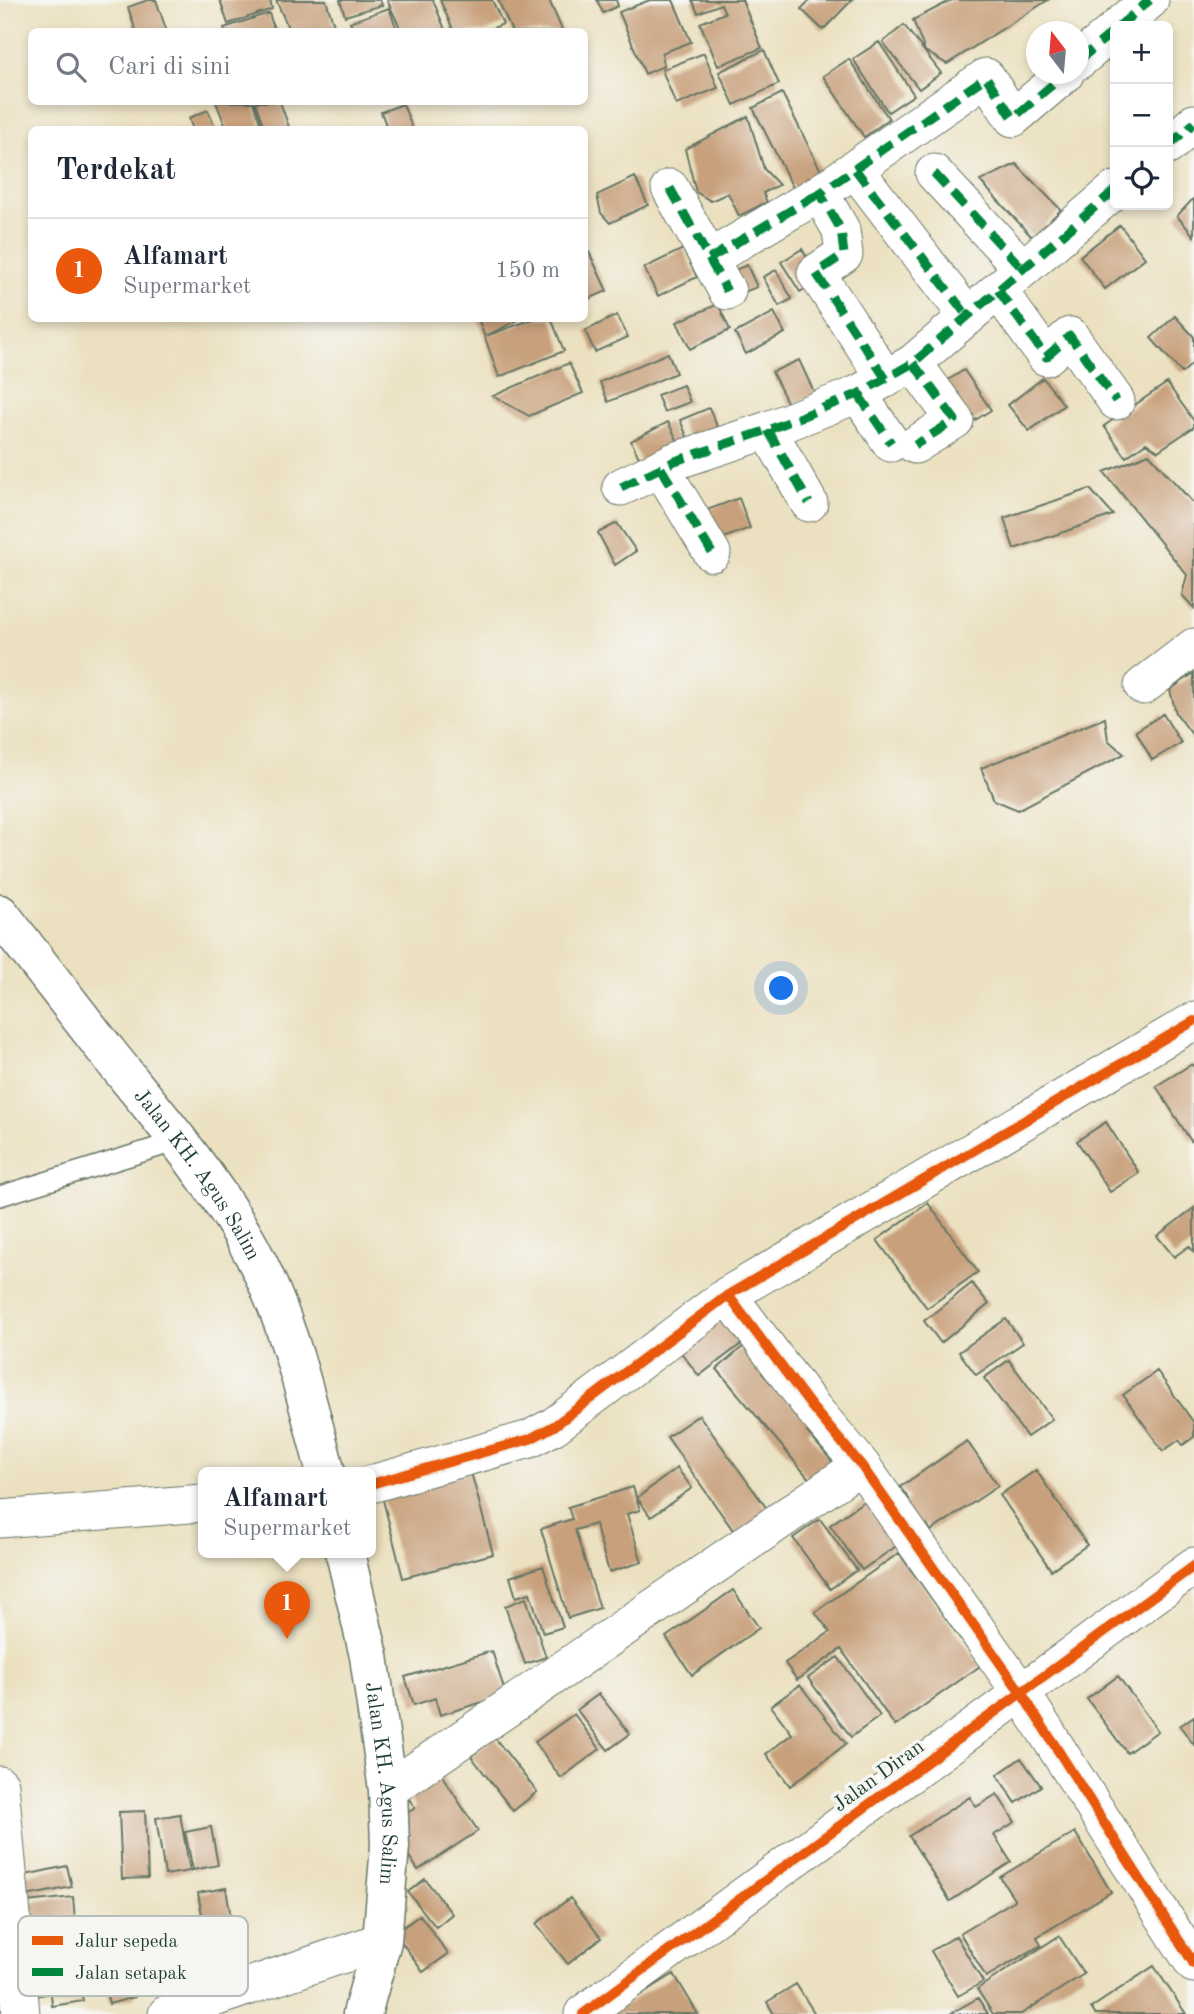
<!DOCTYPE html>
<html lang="id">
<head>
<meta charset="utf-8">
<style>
  body { margin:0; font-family:"Old Standard TT",serif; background:#f6f6f7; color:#1f2937 }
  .controls { position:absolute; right:21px; top:21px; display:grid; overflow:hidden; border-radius:10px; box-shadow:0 4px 10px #0003 }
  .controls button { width:63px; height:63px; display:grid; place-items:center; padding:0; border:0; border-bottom:2px solid #e0e1e3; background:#fff; color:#1f2937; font:35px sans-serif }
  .compass { position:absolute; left:1026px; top:21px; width:63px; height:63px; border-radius:50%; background:#fff; box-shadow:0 4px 10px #0003; rotate:344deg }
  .you { position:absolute; left:782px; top:989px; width:24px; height:24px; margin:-18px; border:5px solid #fff; border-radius:50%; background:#1a73e8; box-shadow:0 0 0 10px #1a73e833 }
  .badge { display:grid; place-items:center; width:46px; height:46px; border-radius:50%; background:#ea580c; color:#fff; font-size:23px; font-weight:700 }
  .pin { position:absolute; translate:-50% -58px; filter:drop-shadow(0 2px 4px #0008) }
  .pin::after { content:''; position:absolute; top:37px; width:24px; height:21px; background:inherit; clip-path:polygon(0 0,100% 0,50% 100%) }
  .popup { position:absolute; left:198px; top:1467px; width:178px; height:91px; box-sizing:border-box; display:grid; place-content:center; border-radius:10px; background:#fff; filter:drop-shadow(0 2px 5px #0005); font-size:23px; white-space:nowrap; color:#747a83 }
  .popup b { font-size:26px; color:#1f2937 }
  .popup::after { content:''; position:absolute; left:50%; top:100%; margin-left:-14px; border:14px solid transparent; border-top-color:#fff }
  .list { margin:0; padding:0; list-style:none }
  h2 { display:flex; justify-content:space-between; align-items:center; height:91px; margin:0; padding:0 28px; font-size:30px }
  h2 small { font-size:23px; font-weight:400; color:#747a83 }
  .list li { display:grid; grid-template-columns:46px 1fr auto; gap:21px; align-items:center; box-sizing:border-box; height:105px; padding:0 28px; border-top:2px solid #e0e1e3 }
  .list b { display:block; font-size:26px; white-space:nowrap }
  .list p { margin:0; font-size:23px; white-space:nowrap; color:#747a83 }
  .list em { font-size:23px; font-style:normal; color:#747a83 }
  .icon { flex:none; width:38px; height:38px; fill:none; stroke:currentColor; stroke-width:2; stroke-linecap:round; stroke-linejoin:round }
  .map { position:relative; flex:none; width:1194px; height:2014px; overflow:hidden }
  .search { position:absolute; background:#fff; box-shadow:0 4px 10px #0003; left:28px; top:28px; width:560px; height:77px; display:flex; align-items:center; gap:18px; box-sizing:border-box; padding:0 24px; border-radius:10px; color:#747a83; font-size:26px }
  .panel { position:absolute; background:#fff; box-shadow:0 4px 10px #0003; left:28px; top:126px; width:560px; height:196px; border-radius:10px }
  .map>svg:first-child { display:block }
  .building { fill:#c8a07b }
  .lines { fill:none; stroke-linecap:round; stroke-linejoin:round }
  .lane-casing { stroke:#667665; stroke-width:22 }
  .street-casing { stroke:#667665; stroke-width:39 }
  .secondary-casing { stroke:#667665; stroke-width:41 }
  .lane { stroke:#fff; stroke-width:19 }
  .street { stroke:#fff; stroke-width:37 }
  .secondary { stroke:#fff; stroke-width:38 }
  .quiet { stroke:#00873e; stroke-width:9; stroke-dasharray:18 9; stroke-linecap:butt }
  .cycleway-casing { stroke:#f6f6f2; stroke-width:15 }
  .cycleway { stroke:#e8590c; stroke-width:10 }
  .labels { text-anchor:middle; stroke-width:7; stroke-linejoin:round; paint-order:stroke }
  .street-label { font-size:21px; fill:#1f3d34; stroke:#f6f6f2 }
  .key { fill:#f6f6f2; stroke:#b6beb9; stroke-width:2 }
  .key-label { font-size:19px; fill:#1f3d34 }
</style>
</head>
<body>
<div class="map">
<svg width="1194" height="2014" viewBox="0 0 1194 2014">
  <rect width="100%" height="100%" fill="#f6f6f2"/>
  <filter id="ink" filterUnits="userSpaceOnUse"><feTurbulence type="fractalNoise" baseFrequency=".0143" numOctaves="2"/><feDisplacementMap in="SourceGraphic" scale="14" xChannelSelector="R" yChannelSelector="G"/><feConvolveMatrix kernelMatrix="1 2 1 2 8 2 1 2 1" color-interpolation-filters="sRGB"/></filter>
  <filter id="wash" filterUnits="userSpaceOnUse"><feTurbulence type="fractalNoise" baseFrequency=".00686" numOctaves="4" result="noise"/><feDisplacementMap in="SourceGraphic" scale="28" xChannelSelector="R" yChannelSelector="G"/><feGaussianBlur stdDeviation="1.57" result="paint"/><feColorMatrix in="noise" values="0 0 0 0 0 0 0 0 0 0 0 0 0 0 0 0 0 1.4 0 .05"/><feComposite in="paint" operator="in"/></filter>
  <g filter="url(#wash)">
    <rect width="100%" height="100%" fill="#ebe0bf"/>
    <g id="blocks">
      <path class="building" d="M 148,0 L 156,0 L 167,32 L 136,32 L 128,7 Z
        M 220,0 L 270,0 L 272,9 L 228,24 Z
        M 276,0 L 326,0 L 336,32 L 290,32 Z
        M 340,0 L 380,0 L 382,5 L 345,16 Z
        M 387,0 L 433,0 L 446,32 L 402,32 Z
        M 440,0 L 492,0 L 503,24 L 484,32 L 454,32 Z
        M 498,0 L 549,0 L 563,32 L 512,32 Z
        M 597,0 L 616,0 L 618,6 L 603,13 Z
        M 650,0 L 673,0 L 691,42 L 662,53 L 664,66 L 645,74 L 619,12 Z
        M 692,0 L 742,0 L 762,48 L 718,66 L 700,23 L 725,13 L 721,4 L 698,13 Z
        M 810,0 L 852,0 L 823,30 L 801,9 Z
        M 952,0 L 1048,0 L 947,64 L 925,51 L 913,20 Z
        M 389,8 L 398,32 L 353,32 L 350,22 Z
        M 269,13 L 275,32 L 225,32 L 224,28 Z
        M 904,25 L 941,73 L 919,89 L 883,42 Z
        M 879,42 L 914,95 L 888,112 L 853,59 Z
        M 764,50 L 779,84 L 734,105 L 719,72 Z
        M 704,53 L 718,88 L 676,105 L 662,70 Z
        M 849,59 L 889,119 L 864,137 L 823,76 Z
        M 782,93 L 822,173 L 793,188 L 753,108 Z
        M 216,102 L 253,102 L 262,128 L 227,130 Z
        M 255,102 L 280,102 L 290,130 L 265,130 Z
        M 403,104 L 413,130 L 388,130 L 381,112 Z
        M 208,110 L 216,130 L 193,130 L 189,118 Z
        M 748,116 L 764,169 L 779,185 L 763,193 L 767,202 L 739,216 L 728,193 L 711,201 L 696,192 L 685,149 Z
        M 1016,164 L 1061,210 L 1032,237 L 980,181 Z
        M 635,177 L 648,205 L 610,223 L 601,213 L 597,195 Z
        M 1194,198 L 1194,236 L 1177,216 Z
        M 1120,225 L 1145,258 L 1105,289 L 1080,256 Z
        M 683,249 L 697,277 L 658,296 L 644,268 Z
        M 802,249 L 814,269 L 816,282 L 800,292 L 781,262 Z
        M 584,252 L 589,252 L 607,291 L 584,301 Z
        M 747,265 L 757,287 L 734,296 L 725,274 Z
        M 776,270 L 792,299 L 779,306 L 763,277 Z
        M 718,304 L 730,330 L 690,349 L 677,322 Z
        M 774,312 L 785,333 L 746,354 L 735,333 Z
        M 617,315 L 628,337 L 595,352 L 585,331 Z
        M 1175,316 L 1194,337 L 1194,362 L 1182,373 L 1151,338 Z
        M 478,318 L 522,318 L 486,336 L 536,318 L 551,318 L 564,351 L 499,377 Z
        M 668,353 L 676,373 L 608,402 L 600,382 Z
        M 799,360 L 815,394 L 789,406 L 772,372 Z
        M 569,363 L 583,393 L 529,416 L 493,396 Z
        M 964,370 L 991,410 L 969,424 L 942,384 Z
        M 1043,378 L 1064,405 L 1029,431 L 1008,405 Z
        M 1167,383 L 1194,421 L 1194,427 L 1158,451 L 1146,443 L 1126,457 L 1104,426 Z
        M 683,385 L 690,402 L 664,412 L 657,395 Z
        M 709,408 L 721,435 L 692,448 L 680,420 Z
        M 668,422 L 682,449 L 644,468 L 631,441 Z
        M 1149,454 L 1194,504 L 1194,608 L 1182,595 L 1187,575 L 1104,472 Z
        M 1090,489 L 1113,515 L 1014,549 L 1004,518 Z
        M 739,498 L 750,528 L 718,540 L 707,510 Z
        M 617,523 L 636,551 L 615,565 L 598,533 Z
        M 1194,673 L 1194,737 L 1176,713 L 1170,690 Z
        M 1163,714 L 1181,743 L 1152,760 L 1136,731 Z
        M 1105,718 L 1108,740 L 1124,754 L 1018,810 L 994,800 L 981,768 Z
        M 1192,1064 L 1194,1067 L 1194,1139 L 1191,1141 L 1156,1086 Z
        M 1106,1122 L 1139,1173 L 1110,1192 L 1077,1141 Z
        M 928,1203 L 978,1272 L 927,1308 L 877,1240 Z
        M 1194,1208 L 1194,1252 L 1189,1246 L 1174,1257 L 1157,1236 Z
        M 972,1283 L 989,1304 L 941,1343 L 924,1321 Z
        M 731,1313 L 749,1338 L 699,1376 L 680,1351 Z
        M 1006,1319 L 1023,1343 L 976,1375 L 959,1352 Z
        M 753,1338 L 774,1363 L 762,1373 L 787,1401 L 819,1422 L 807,1432 L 838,1468 L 816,1487 L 717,1369 Z
        M 1009,1360 L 1052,1419 L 1027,1437 L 984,1378 Z
        M 1157,1371 L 1194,1423 L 1194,1437 L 1183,1445 L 1179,1440 L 1163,1451 L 1123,1395 Z
        M 699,1415 L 773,1517 L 740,1540 L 667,1437 Z
        M 967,1441 L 998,1486 L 931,1531 L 927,1525 L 915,1533 L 897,1507 L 909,1499 L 900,1487 Z
        M 677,1468 L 692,1488 L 651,1517 L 637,1498 Z
        M 1036,1470 L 1087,1545 L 1051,1570 L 1000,1495 Z
        M 471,1472 L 493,1554 L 403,1578 L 382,1496 Z
        M 633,1487 L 640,1510 L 627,1514 L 642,1562 L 609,1572 L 595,1524 L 575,1530 L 600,1608 L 568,1618 L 541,1529 L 572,1519 L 568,1507 Z
        M 870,1497 L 902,1542 L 862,1570 L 830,1525 Z
        M 820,1519 L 857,1570 L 830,1589 L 793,1538 Z
        M 899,1553 L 980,1666 L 895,1726 L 841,1649 L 797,1680 L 785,1663 L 830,1632 L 815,1612 Z
        M 543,1566 L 563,1627 L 543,1633 L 530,1593 L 516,1597 L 510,1577 Z
        M 733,1590 L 759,1628 L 692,1675 L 666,1637 Z
        M 526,1598 L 546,1657 L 525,1664 L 505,1606 Z
        M 492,1651 L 506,1695 L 440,1715 L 435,1698 L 414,1705 L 405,1677 Z
        M 838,1657 L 880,1716 L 851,1737 L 808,1678 Z
        M 1118,1676 L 1158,1731 L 1127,1753 L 1087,1699 Z
        M 800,1685 L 846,1744 L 790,1786 L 766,1754 L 792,1734 L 771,1706 Z
        M 599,1694 L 630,1734 L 608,1750 L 577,1710 Z
        M 574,1714 L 600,1749 L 561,1778 L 535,1742 Z
        M 1194,1716 L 1194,1745 L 1180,1726 Z
        M 495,1738 L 537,1792 L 513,1811 L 471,1756 Z
        M 1021,1758 L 1041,1786 L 1016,1803 L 997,1775 Z
        M 439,1771 L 478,1831 L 418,1870 L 401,1844 L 410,1837 L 398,1819 L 415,1808 L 405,1793 Z
        M 997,1794 L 1015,1822 L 994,1835 L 1011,1862 L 950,1901 L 909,1836 L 970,1797 L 976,1807 Z
        M 145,1811 L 148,1878 L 122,1879 L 119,1812 Z
        M 180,1814 L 190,1871 L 165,1875 L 156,1818 Z
        M 211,1827 L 218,1865 L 193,1870 L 185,1832 Z
        M 1075,1832 L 1111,1892 L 1037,1937 L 1041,1945 L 986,1977 L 960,1933 L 1015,1900 L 1000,1877 Z
        M 67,1866 L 72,1887 L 21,1897 L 16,1877 Z
        M 425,1879 L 452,1914 L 436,1927 L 408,1892 Z
        M 226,1888 L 237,1953 L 210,1958 L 198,1893 Z
        M 73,1897 L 77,1941 L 21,1945 L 17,1903 Z
        M 570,1898 L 601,1938 L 568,1964 L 536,1924 Z
        M 420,1915 L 448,1954 L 423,1972 L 395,1933 Z
        M 956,1936 L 983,1982 L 958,1996 L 931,1951 Z
        M 1059,1936 L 1084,1974 L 1021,2014 L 993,2014 L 977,1989 Z
        M 74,1946 L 83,2001 L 52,2006 L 51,1993 L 30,1997 L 23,1955 Z
        M 126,1959 L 135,1997 L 109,2004 L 99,1966 Z
        M 1154,1966 L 1186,2014 L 1095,2014 L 1091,2008 Z
        M 674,1974 L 698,2014 L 610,2014 Z
        M 796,1984 L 815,2014 L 774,2014 L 767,2002 Z
        M 978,1998 L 988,2014 L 950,2014 Z"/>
    </g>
  </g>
  <g filter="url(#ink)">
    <use href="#blocks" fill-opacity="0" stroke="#667665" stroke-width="2"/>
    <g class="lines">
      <g class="lane-casing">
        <path id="lane" d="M 0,1196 L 178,1141"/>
      </g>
      <g class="street-casing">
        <path id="street" d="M 1119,26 L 1150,0
          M 1078,61 L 1115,30
          M 1168,146 L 1194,123
          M 855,169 L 968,317
          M 934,173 L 1023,269
          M 670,188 L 727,291
          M 709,259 L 820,193
          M 998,290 L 1046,357 L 1070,336 L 1116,401
          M 913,363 L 955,420 L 915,445
          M 886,379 L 816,273 L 844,254 L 841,230 L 820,193 L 986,77 L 1013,118 L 1065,74
          M 858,394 L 891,443
          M 768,430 L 809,503
          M 661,468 L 712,553
          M 621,487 L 675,461 L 768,430 L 858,394 L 913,363 L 1115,190
          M 1143,686 L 1194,647
          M 728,1295 L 811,1406 L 861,1465 L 1022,1694 L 1194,1964
          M 371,1484 L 530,1439 L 554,1426 L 728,1295 L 1194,1021
          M 0,1519 L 203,1503
          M 0,1785 L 21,2014
          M 388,1790 L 861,1465
          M 167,2014 L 382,1941
          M 583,2014 L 1194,1566"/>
      </g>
      <g class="secondary-casing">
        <g id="secondary">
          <path id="s1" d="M 0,914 C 37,962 74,1010 111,1057 C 158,1115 207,1172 244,1237 C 286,1309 305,1393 326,1473"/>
          <path id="s2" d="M 345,1553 L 369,1656 L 388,1790 L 390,1846 L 382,1941 L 362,2014"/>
        </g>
      </g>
      <use href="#lane" class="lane"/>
      <use href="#street" class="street"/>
      <use href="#secondary" class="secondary"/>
      <path class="quiet" d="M 1119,26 L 1150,0
        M 1078,61 L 1115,30
        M 1168,146 L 1194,123
        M 855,169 L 968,317
        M 934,173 L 1023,269
        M 670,188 L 727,291
        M 709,259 L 820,193
        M 998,290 L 1046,357 L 1070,336 L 1116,401
        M 913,363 L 955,420 L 915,445
        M 886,379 L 816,273 L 844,254 L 841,230 L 820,193 L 986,77 L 1013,118 L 1065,74
        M 858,394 L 891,443
        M 768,430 L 809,503
        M 661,468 L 712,553
        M 621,487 L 675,461 L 768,430 L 858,394 L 913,363 L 1115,190"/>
      <g class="cycleway-casing">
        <path id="cycleway" d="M 728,1295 L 811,1406 L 861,1465 L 1022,1694 L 1194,1964
          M 371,1484 L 530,1439 L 554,1426 L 728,1295 L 1194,1021
          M 583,2014 L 1194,1566"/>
      </g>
      <use href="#cycleway" class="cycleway"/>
    </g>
  </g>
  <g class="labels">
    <g class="street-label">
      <text dy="7" stroke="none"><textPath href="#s1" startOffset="327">Jalan KH. Agus Salim</textPath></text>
      <text transform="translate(878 1775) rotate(-36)" y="7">Jalan Diran</text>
      <text dy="7" stroke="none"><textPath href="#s2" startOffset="234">Jalan KH. Agus Salim</textPath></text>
    </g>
  </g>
  <rect x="18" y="1916" width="230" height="80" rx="10" class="key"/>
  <rect x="32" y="1936" width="31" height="9" fill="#e8590c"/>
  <rect x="32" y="1968" width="31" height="8" fill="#00873e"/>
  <g class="key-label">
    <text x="75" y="1947">Jalur sepeda</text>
    <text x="75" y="1979">Jalan setapak</text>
  </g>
</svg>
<div class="controls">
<button>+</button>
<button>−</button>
<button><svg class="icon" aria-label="locate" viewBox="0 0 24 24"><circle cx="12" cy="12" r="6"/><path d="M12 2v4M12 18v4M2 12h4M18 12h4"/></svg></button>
</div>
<svg class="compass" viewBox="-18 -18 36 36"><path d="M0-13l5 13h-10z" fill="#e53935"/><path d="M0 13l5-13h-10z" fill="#747a83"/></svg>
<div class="you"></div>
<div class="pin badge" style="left:287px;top:1639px">1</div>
<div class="popup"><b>Alfamart</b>Supermarket</div>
<div class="search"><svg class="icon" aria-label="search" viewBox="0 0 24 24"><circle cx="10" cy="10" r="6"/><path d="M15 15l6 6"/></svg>Cari di sini</div>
<section class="panel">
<h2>Terdekat<small></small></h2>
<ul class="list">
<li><span class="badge">1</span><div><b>Alfamart</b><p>Supermarket</p></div><em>150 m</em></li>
</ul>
</section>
</div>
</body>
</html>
